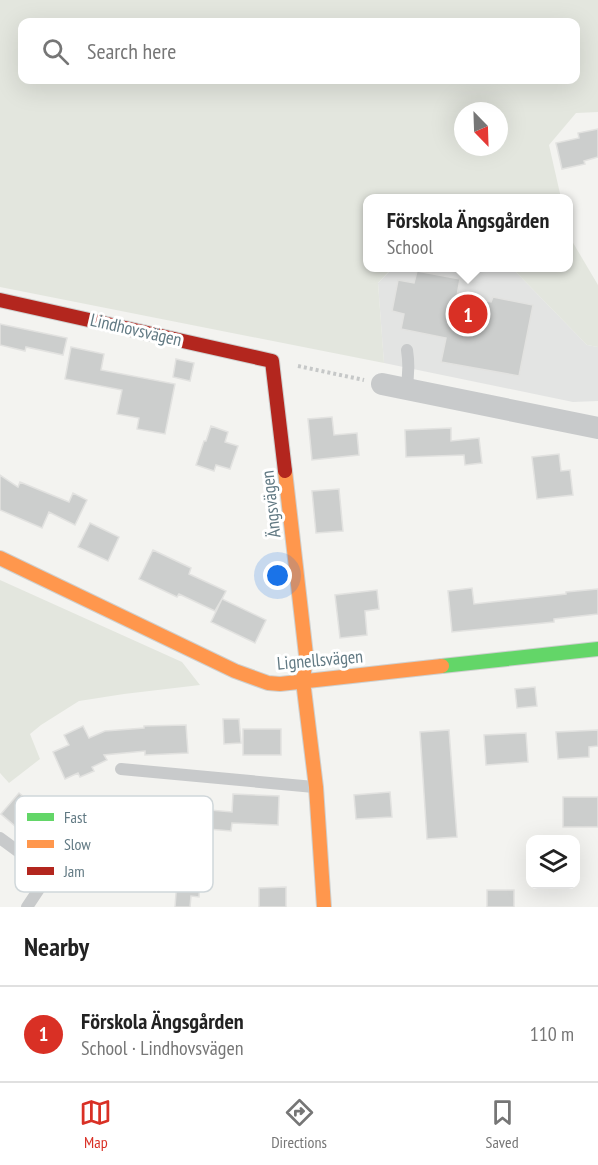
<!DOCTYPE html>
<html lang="en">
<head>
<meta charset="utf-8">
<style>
  body { margin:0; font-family:"PT Sans Narrow",sans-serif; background:#f2f2f2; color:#222 }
  .controls { position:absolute; right:18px; bottom:18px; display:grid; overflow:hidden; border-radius:12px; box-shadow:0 6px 24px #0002 }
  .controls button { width:54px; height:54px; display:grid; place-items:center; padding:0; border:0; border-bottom:2px solid #e0e0e0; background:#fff; color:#222; font:30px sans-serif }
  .compass { position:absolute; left:454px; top:102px; width:54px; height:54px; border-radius:50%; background:#fff; box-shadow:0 6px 24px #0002; rotate:157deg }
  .you { position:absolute; left:278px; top:576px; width:21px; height:21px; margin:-15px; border:4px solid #fff; border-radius:50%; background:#1a73e8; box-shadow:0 0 0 9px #1a73e833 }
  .badge { display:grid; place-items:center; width:39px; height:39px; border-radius:50%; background:#d93025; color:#fff; font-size:20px; font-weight:700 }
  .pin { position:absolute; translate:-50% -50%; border:3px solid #fff; box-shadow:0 2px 6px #0006 }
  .popup { position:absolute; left:363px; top:194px; width:210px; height:78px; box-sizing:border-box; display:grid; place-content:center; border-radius:12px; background:#fff; filter:drop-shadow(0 2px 4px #0005); font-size:20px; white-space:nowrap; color:#767676 }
  .popup b { font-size:22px; color:#222 }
  .popup::after { content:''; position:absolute; left:50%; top:100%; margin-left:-12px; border:12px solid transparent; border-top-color:#fff }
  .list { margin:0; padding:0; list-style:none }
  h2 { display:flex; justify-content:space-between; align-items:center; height:78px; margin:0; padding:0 24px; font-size:26px }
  h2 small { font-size:20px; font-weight:400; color:#767676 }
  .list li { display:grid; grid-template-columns:39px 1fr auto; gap:18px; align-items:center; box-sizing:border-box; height:96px; padding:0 24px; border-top:2px solid #e0e0e0 }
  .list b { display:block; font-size:22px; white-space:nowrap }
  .list p { margin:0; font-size:20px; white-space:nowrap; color:#767676 }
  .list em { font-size:20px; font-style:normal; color:#767676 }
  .icon { flex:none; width:33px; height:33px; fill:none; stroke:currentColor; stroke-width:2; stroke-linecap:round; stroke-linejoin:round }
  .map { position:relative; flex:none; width:598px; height:907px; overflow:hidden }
  .search { position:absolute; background:#fff; box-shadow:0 6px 24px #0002; left:18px; right:18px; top:18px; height:66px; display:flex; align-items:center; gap:15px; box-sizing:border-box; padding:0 21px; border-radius:12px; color:#767676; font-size:22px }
  .sheet { height:174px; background:#fff }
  nav { display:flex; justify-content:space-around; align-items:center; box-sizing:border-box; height:84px; border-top:2px solid #e0e0e0; background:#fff; font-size:16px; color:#767676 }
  nav a { display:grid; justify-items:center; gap:3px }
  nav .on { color:#d93025 }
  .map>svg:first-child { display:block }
  .built { fill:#e3e4e3 }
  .green { fill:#e3e6de; fill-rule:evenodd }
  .building { fill:#cccecd; stroke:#e2e2e0; stroke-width:1.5 }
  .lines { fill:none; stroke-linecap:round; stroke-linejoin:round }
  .fast-casing { stroke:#ced0cf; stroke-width:16 }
  .slow-casing { stroke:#ced0cf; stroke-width:16 }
  .jam-casing { stroke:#ced0cf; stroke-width:16 }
  .path { stroke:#c6c8c8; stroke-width:4; stroke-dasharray:3 3; stroke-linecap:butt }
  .lane { stroke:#c8cacb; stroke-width:12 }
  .street { stroke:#c8cacb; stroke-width:22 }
  .fast { stroke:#63d668; stroke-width:14 }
  .slow { stroke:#ff974d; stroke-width:14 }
  .jam { stroke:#b3261e; stroke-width:14 }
  .labels { text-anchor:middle; stroke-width:6; stroke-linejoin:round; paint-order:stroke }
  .street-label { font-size:18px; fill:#617983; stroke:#fff }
  .key { fill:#fff; stroke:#d0d7da; stroke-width:1.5 }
  .key-label { font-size:16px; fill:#617983 }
</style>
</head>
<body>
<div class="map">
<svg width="598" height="907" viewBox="0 0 598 907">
  <rect width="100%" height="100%" fill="#f3f3f0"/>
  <path class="built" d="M 393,268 L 512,268 L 587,345 L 598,347 L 598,401 L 573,402 L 384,363 L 378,283 Z"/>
  <path class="green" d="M 0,0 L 598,0 L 598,112 L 576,113 L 549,145 L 561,198 L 368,198 L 368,268 L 392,268 L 378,283 L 384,363 L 0,287 ZM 22,22 L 576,22 L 576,80 L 22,80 ZM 463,111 L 499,111 L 499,147 L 463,147 Z
    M 569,236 L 598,285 L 598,347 L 587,345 L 512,268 L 568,268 Z
    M 0,580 L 182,662 L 200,685 L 124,694 L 79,701 L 41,725 L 30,734 L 40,759 L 9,783 L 0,773 Z"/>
  <path class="building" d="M 598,129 L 598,157 L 584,161 L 585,164 L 562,169 L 556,143 L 579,138 L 578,133 Z
    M 417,271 L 460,279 L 457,296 L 491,302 L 493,297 L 533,305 L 519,376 L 441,362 L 446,338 L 401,329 L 404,314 L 392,311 L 398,280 L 414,283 Z
    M 0,324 L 67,338 L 63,355 L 26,347 L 25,351 L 0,345 Z
    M 71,347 L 104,354 L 101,370 L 175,384 L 165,434 L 137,429 L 139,418 L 117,414 L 122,390 L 65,379 Z
    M 176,359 L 194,363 L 190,381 L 173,377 Z
    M 332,417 L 334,435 L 357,433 L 359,455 L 312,460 L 308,419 Z
    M 211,426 L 228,432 L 225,442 L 238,446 L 230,469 L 216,465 L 214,471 L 196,465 L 204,441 L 206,441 Z
    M 451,428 L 451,441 L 479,438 L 482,463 L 465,465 L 464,455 L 406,457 L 405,430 Z
    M 559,454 L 561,471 L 570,470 L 573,495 L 537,499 L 532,457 Z
    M 0,475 L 18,487 L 20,482 L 69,502 L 73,493 L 87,500 L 75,525 L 49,512 L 42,528 L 0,510 Z
    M 339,489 L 343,531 L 316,533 L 312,491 Z
    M 90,523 L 119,537 L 108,561 L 78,547 Z
    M 153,550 L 191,568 L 189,574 L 226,591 L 222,599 L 266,620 L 255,643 L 211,622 L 222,599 L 215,611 L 179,594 L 177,597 L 139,579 Z
    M 472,588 L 474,604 L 566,594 L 566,592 L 598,589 L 598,614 L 554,619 L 554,622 L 452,632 L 448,591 Z
    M 377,590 L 379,609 L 365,611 L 367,635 L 340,638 L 335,595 Z
    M 535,687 L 537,706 L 517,708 L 515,689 Z
    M 223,719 L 239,719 L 241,743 L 224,744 Z
    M 186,725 L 188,753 L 145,755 L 145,751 L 104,755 L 107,760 L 92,767 L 94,771 L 80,777 L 78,773 L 65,779 L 53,752 L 69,745 L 64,735 L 83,726 L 89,738 L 105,731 L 144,728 L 144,726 Z
    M 243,729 L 281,729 L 281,755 L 243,755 Z
    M 449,730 L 457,837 L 427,839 L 420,732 Z
    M 598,730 L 598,746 L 589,747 L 589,757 L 558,759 L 556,732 Z
    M 526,733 L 528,762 L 486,765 L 484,735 Z
    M 390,792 L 392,817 L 356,819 L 354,795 Z
    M 19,793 L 48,817 L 29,838 L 1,814 Z
    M 233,794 L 279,796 L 278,825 L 232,823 L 231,831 L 208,829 L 210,810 L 232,812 Z
    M 563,797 L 598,797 L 598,827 L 563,827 Z
    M 65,823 L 79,836 L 67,848 L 54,836 Z
    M 177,880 L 200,881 L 199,897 L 191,896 L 190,907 L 175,907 Z
    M 286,887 L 286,907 L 259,907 L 259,888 Z
    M 487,890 L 514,890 L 514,907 L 487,907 Z"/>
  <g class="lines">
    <g class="fast-casing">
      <path id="fast" d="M 442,666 L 598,649"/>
    </g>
    <g class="slow-casing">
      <path id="slow" d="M 285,471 L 306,655 L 303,681 L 316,787 L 324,907
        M 0,558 L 235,671 L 268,683 L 280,684 L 442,666"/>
    </g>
    <g class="jam-casing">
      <path id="jam" d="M 0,300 L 272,361 L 285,471"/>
    </g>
    <path class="path" d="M 298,366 L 364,380"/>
    <path class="lane" d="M 406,389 C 409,375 409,363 407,350
      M 121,769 L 314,787
      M 0,838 L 49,874 L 27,907"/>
    <path class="street" d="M 382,384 L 598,428"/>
    <use href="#fast" class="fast"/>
    <use href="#slow" class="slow"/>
    <use href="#jam" class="jam"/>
  </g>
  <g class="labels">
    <g class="street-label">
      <text transform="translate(136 330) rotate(13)" y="6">Lindhovsvägen</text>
      <text transform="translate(271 504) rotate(-96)" y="6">Ängsvägen</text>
      <text transform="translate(320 660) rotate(-5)" y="6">Lignellsvägen</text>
    </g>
  </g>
  <rect x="15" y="796" width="198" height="96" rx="9" class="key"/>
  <rect x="27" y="813" width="27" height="8" fill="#63d668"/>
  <rect x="27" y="840" width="27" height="8" fill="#ff974d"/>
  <rect x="27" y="867" width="27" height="8" fill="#b3261e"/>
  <g class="key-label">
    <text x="64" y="823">Fast</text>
    <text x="64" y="850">Slow</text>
    <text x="64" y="877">Jam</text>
  </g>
</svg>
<div class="controls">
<button><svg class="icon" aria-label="layers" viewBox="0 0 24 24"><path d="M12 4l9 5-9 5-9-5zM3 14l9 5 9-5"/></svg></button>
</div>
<svg class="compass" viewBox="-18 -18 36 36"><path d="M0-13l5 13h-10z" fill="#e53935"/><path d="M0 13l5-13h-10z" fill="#767676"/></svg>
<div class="you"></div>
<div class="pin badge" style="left:468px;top:314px">1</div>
<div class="popup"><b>Förskola Ängsgården</b>School</div>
<div class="search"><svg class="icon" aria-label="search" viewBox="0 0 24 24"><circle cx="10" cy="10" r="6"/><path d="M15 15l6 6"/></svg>Search here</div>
</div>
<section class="sheet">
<h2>Nearby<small></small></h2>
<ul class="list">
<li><span class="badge">1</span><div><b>Förskola Ängsgården</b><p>School · Lindhovsvägen</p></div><em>110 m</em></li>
</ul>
</section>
<nav>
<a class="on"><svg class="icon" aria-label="map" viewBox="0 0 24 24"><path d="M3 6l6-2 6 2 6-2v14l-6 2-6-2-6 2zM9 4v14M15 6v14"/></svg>Map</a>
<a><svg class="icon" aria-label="directions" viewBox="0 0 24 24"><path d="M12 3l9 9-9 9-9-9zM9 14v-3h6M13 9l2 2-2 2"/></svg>Directions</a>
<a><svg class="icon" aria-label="saved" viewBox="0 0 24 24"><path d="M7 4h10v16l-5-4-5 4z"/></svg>Saved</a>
</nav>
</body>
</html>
